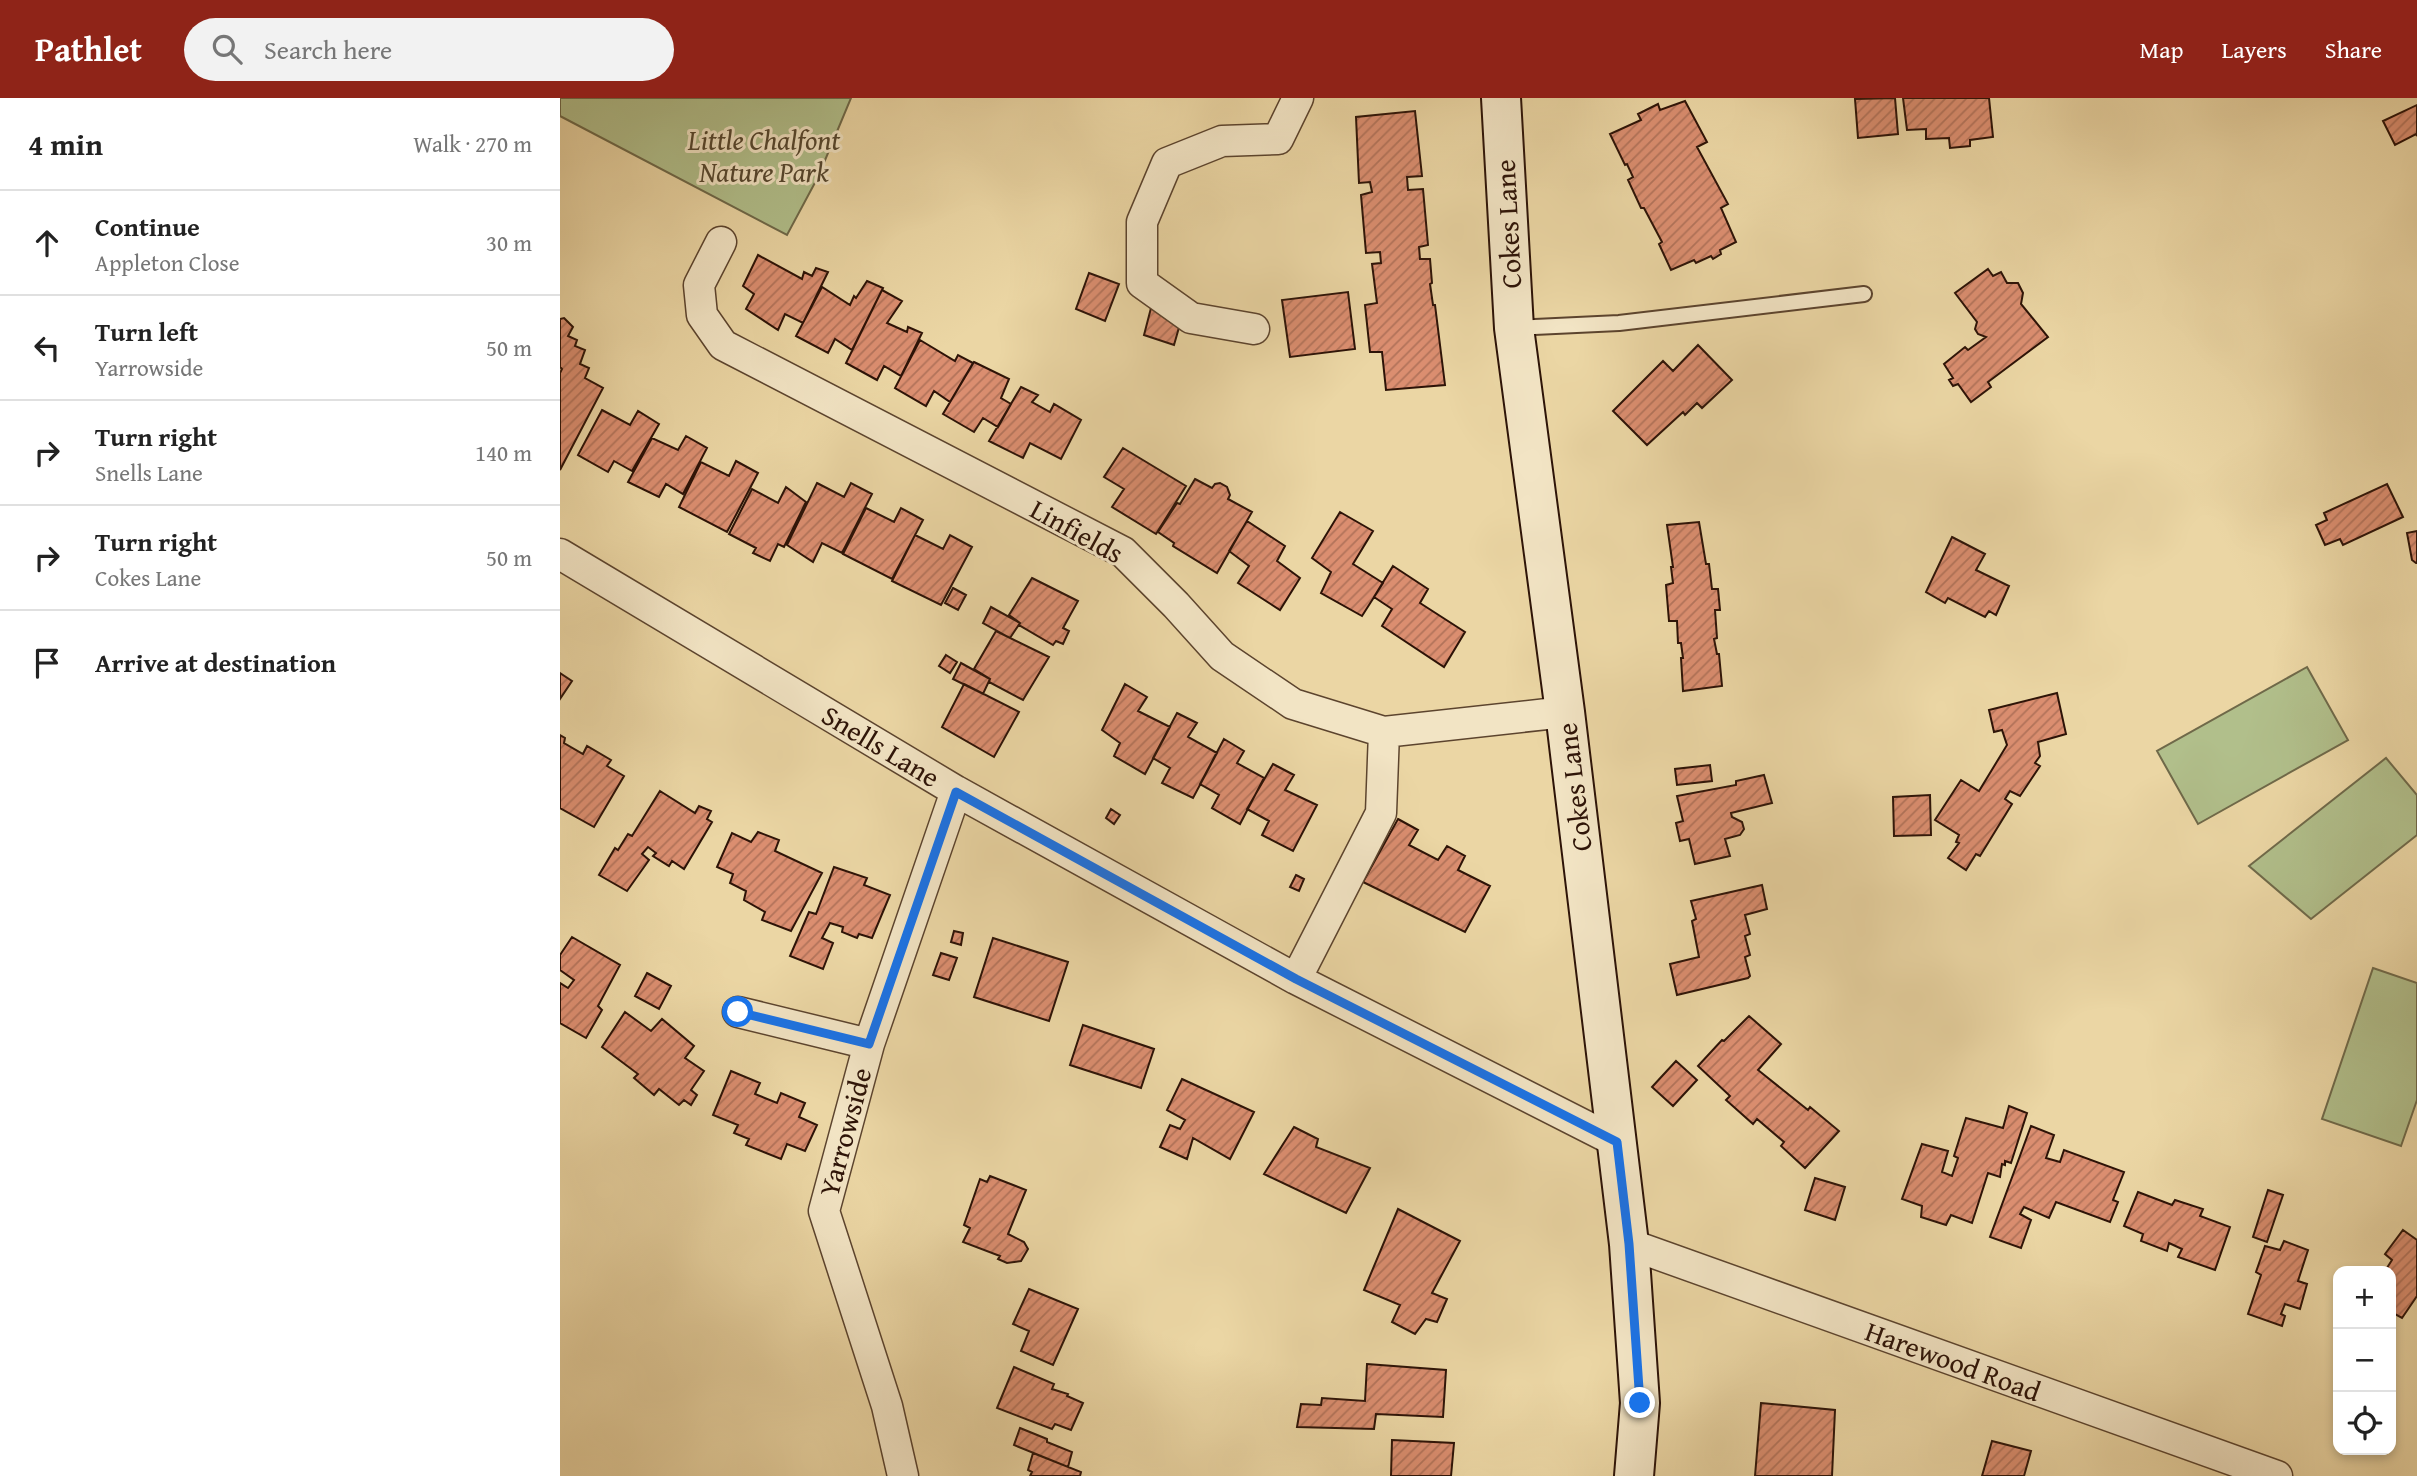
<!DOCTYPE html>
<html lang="en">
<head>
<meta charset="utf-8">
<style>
  body { margin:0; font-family:"Gentium Book Plus",serif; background:#f2f2f2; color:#222 }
  .controls { position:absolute; right:21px; bottom:21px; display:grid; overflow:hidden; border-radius:14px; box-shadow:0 4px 10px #0003 }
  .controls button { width:63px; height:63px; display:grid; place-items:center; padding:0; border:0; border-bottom:2px solid #e0e0e0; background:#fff; color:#222; font:35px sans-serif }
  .stop { position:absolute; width:21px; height:21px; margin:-16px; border:5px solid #1a73e8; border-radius:50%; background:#fff }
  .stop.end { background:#1a73e8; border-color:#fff; box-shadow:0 2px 7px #0008 }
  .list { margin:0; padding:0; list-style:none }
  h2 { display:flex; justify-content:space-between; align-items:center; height:91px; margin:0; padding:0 28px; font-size:30px }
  h2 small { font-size:23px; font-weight:400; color:#767676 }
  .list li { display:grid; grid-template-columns:46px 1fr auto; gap:21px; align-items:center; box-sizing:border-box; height:105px; padding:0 28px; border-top:2px solid #e0e0e0 }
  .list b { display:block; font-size:26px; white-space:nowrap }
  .list p { margin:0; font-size:23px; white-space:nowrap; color:#767676 }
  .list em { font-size:23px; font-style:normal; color:#767676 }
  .icon { flex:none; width:38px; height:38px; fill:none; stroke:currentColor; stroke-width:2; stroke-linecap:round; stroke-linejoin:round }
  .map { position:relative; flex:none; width:1857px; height:1378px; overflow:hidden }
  header { display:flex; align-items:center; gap:42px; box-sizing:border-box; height:98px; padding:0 35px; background:#8f2418; color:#fff }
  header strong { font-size:33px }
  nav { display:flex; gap:38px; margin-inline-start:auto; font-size:24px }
  .search { width:490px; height:63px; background:#f2f2f2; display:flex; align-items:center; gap:18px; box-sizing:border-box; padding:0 24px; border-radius:38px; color:#767676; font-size:26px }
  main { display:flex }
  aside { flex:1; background:#fff }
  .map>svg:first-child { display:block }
  .park { fill:#b1bf8b; stroke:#6f6949; stroke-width:2 }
  .building { fill:url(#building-hatch); stroke:#2d1307; stroke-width:2 }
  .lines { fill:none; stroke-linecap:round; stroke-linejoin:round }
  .service-casing { stroke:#5c442e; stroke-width:18 }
  .minor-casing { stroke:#5c442e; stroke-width:33 }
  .secondary-casing { stroke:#2d1307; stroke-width:42 }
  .service { stroke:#f2e4c4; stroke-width:14 }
  .minor { stroke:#f2e4c4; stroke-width:30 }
  .secondary { stroke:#f2e4c4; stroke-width:38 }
  .route { stroke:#1a73e8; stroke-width:9 }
  .labels { text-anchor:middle; stroke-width:6; stroke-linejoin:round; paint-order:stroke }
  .park-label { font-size:28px; font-style:italic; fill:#55472f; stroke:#f2e4c4 }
  .street-label { font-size:28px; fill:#2d1307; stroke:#f2e4c4 }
</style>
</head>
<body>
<header>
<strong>Pathlet</strong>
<div class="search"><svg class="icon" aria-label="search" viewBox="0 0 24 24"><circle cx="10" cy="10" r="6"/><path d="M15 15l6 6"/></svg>Search here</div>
<nav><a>Map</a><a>Layers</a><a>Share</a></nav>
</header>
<main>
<aside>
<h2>4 min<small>Walk · 270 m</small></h2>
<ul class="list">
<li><svg class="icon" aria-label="ahead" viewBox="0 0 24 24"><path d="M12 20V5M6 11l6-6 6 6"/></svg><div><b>Continue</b><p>Appleton Close</p></div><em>30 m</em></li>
<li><svg class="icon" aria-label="left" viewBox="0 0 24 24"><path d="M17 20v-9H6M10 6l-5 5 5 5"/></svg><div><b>Turn left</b><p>Yarrowside</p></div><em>50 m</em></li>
<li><svg class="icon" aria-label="right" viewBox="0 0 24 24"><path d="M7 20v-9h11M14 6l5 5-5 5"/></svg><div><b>Turn right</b><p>Snells Lane</p></div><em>140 m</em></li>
<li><svg class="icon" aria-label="right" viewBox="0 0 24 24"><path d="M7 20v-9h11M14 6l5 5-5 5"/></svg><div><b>Turn right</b><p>Cokes Lane</p></div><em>50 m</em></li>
<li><svg class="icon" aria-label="arrive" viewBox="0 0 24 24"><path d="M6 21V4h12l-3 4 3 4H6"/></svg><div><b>Arrive at destination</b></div></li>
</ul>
</aside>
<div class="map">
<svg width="1857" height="1378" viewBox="0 0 1857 1378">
  <defs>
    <pattern id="building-hatch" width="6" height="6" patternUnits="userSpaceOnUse" patternTransform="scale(1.75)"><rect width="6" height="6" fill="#db8e70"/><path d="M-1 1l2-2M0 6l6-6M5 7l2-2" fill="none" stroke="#b2735a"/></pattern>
  </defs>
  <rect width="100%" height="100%" fill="#ebd6a4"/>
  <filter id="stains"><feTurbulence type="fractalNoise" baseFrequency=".00286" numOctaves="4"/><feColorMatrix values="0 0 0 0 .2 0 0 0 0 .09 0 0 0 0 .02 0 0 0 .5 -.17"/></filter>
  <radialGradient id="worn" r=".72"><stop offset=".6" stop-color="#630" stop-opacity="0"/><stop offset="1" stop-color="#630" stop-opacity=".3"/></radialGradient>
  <path class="park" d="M 0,0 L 291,0 L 258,79 L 227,137 L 0,18 Z
    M 1747,569 L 1788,642 L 1638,726 L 1597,653 Z
    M 1826,660 L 1857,697 L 1857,737 L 1751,821 L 1689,768 Z
    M 1813,870 L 1857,885 L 1857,1002 L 1841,1048 L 1762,1021 Z"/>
  <path class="building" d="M 1335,0 L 1338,36 L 1298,40 L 1295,1 Z
    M 1343,0 L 1429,0 L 1433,39 L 1410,42 L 1410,48 L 1390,50 L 1389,40 L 1366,41 L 1366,31 L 1347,32 Z
    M 1125,3 L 1147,44 L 1137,49 L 1168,106 L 1161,110 L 1176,144 L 1160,152 L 1161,156 L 1153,161 L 1151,158 L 1136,165 L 1134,162 L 1111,172 L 1099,146 L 1102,144 L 1084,110 L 1081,110 L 1068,82 L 1073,79 L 1067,66 L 1065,67 L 1050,36 L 1081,22 L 1078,16 L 1098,6 L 1100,12 Z
    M 1857,7 L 1857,38 L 1856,36 L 1835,47 L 1823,23 Z
    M 855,13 L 862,78 L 847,79 L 848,92 L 863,91 L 868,147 L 859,149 L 860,161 L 870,161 L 872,185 L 870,186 L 873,207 L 875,207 L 885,287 L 826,292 L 822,254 L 810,254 L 805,207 L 817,205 L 812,166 L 821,165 L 820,154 L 806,155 L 801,97 L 812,94 L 810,84 L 799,85 L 796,19 Z
    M 198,157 L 242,181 L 244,174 L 252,178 L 256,170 L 268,174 L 243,225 L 225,216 L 218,232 L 186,211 L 194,196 L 183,188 Z
    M 1428,171 L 1433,178 L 1441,174 L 1447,185 L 1458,185 L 1463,195 L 1461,206 L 1488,239 L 1428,284 L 1431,289 L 1411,304 L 1398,286 L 1393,288 L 1389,282 L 1393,280 L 1384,266 L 1405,249 L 1408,252 L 1426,239 L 1418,236 L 1415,231 L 1417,224 L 1395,195 Z
    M 529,175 L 559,186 L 545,223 L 516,211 Z
    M 307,183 L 323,190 L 292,252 L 275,241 L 268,255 L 236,238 L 262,189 L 290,207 L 294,198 L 296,200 Z
    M 322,192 L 342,203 L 327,225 L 347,234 L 348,229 L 362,235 L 341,278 L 324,268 L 317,282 L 286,265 Z
    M 788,194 L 795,251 L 730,259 L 722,202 Z
    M 591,210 L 622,219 L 614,247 L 584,237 Z
    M 4,220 L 13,229 L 8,238 L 17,242 L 15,248 L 25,252 L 20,266 L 29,270 L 25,280 L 43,290 L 0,372 L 0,275 L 2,271 L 0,269 L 0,221 Z
    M 360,242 L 395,263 L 398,257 L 413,265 L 390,304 L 374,293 L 366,308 L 335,290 Z
    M 1138,247 L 1172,282 L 1142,310 L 1137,305 L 1125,317 L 1123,314 L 1087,347 L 1053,313 L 1103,263 L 1113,273 Z
    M 414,264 L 449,281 L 441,300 L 451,306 L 438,329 L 423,320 L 414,334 L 383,316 Z
    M 461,289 L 478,297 L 472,304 L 490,314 L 494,306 L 521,322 L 501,361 L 470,345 L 463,360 L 429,343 Z
    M 42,312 L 70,327 L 78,313 L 99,326 L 72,373 L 54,363 L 48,374 L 18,357 Z
    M 126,338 L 147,350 L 123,396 L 106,386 L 99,399 L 68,384 L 92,340 L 118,352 Z
    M 563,350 L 626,388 L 596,436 L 552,409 L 564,391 L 544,379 Z
    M 176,363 L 198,375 L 167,434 L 119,409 L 141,364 L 169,378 Z
    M 635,381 L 652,390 L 655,386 L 660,385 L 667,389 L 670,397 L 668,401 L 692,414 L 657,475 L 613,448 L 614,445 L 598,434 L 617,405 L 620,406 Z
    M 257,385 L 284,399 L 291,385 L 312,396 L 282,455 L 262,445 L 253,464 L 227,447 Z
    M 1827,386 L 1843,419 L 1783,447 L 1780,441 L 1765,447 L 1756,427 L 1767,422 L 1764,415 Z
    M 226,389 L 246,404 L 224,449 L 218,446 L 210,463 L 193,455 L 196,450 L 169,436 L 192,391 L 218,405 Z
    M 306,410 L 334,424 L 341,410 L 363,422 L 332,481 L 283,456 Z
    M 780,414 L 813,433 L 793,466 L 823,485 L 802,518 L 761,495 L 771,474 L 752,460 Z
    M 687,423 L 725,448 L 717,463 L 740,480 L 720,512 L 678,485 L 689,468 L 669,453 Z
    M 1139,424 L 1146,466 L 1149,466 L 1152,491 L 1158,491 L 1160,512 L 1155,512 L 1157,540 L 1154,541 L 1157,556 L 1159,556 L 1162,588 L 1123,593 L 1121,560 L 1123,560 L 1121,545 L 1118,545 L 1117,523 L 1109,523 L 1106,487 L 1113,485 L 1111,469 L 1113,469 L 1107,427 Z
    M 1857,433 L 1857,465 L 1856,465 L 1852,462 L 1847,435 Z
    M 355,437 L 383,451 L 390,437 L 412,449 L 381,507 L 332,483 Z
    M 1392,439 L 1425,456 L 1416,472 L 1449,488 L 1436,517 L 1429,513 L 1425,519 L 1388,500 L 1385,505 L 1366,494 Z
    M 833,468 L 868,491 L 860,505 L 905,534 L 884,569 L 822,528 L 832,511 L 814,499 Z
    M 472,480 L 518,503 L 503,530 L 509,533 L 503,546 L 496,543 L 493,547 L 459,527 L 460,525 L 449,517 Z
    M 393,490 L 406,497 L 398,512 L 385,505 Z
    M 431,509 L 460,525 L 450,540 L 423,525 Z
    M 436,533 L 489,559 L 463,602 L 429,584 L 430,581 L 414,571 Z
    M 386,557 L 397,564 L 390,575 L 379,568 Z
    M 401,565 L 430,581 L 423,596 L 393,581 Z
    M 0,575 L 12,583 L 0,601 Z
    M 404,586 L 459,614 L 434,659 L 382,629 Z
    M 565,586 L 587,599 L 578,613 L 610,629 L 585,676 L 554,658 L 560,645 L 542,632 Z
    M 1497,595 L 1506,636 L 1478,644 L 1480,658 L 1475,665 L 1480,668 L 1460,698 L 1450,693 L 1445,701 L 1452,706 L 1420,758 L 1416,756 L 1406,772 L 1388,760 L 1399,745 L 1396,744 L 1399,737 L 1375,722 L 1401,682 L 1419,693 L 1447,647 L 1442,632 L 1434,634 L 1429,612 Z
    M 617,615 L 637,625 L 628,639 L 657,655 L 633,700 L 602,685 L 610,670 L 593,660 Z
    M 0,637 L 5,640 L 4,645 L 23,656 L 27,648 L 51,662 L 47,668 L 64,678 L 34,729 L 0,710 Z
    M 664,641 L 684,653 L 677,665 L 704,680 L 680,726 L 652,710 L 659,697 L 640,686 Z
    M 713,666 L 734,677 L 725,692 L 757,707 L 733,753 L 702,737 L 709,723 L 687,711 Z
    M 1150,667 L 1152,683 L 1117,687 L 1115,671 Z
    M 1204,677 L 1212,705 L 1171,715 L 1172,719 L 1182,724 L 1184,731 L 1180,737 L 1165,741 L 1170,758 L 1135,766 L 1129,741 L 1120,743 L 1116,725 L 1123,723 L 1117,698 L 1176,687 L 1176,683 Z
    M 100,693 L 135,715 L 139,708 L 151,713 L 147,721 L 152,724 L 124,771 L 112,763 L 109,768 L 93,758 L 96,755 L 88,749 L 82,756 L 89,762 L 67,793 L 39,777 L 55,750 L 58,752 L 68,736 L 72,738 Z
    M 1370,697 L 1371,737 L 1334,738 L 1333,699 Z
    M 551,711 L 560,717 L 554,726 L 546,720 Z
    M 838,721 L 858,732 L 849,747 L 878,762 L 887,748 L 905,758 L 898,772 L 930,788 L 905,834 L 803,784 Z
    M 198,734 L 219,742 L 215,753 L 262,775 L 231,833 L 202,822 L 205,814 L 184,802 L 186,793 L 170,785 L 173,776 L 157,769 L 172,735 L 191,744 Z
    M 274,769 L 307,780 L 304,787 L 330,797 L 312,840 L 299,836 L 297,840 L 282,834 L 283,829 L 270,825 L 262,840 L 273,845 L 263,871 L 230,858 L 249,814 L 256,816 Z
    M 736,777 L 744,781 L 739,793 L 730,789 Z
    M 1202,787 L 1207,811 L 1185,817 L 1190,836 L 1185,838 L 1190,857 L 1185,859 L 1190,878 L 1188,880 L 1117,897 L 1110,866 L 1139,859 L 1132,823 L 1136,821 L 1131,803 Z
    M 394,833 L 403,835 L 401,847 L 391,844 Z
    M 12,839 L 60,867 L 38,908 L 42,912 L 26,940 L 0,925 L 0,885 L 8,890 L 14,882 L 0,872 L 0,857 Z
    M 433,840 L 508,864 L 489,923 L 414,899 Z
    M 381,855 L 397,860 L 389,882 L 373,877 Z
    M 87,875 L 111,888 L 99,911 L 75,898 Z
    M 65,914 L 91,933 L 102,921 L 134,948 L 125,960 L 144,973 L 131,992 L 137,997 L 131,1007 L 124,1002 L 119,1007 L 99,991 L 94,997 L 74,980 L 78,976 L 42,949 Z
    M 1189,918 L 1221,946 L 1198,972 L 1248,1012 L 1250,1009 L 1279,1033 L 1245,1070 L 1221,1048 L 1224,1044 L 1197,1021 L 1193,1026 L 1166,1002 L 1170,998 L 1138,968 L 1162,942 L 1164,943 Z
    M 523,927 L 594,951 L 581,990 L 510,967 Z
    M 1116,963 L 1137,982 L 1113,1008 L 1092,989 Z
    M 171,973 L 200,985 L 195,996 L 217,1005 L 221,995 L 245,1005 L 239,1019 L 257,1027 L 245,1053 L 227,1046 L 221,1061 L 186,1047 L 189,1041 L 174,1035 L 178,1027 L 153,1017 Z
    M 622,981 L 694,1014 L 670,1061 L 633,1040 L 627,1061 L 600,1049 L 610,1027 L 620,1031 L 625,1022 L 607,1012 Z
    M 1449,1008 L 1467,1015 L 1451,1065 L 1445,1063 L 1445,1067 L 1442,1066 L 1440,1079 L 1428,1075 L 1412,1125 L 1391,1117 L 1386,1127 L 1361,1119 L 1362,1108 L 1342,1101 L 1362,1046 L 1388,1053 L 1382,1074 L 1392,1078 L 1398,1060 L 1394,1058 L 1406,1020 L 1443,1030 Z
    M 1471,1028 L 1494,1037 L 1486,1060 L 1500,1064 L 1504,1052 L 1564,1074 L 1553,1102 L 1558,1104 L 1550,1124 L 1496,1104 L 1489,1120 L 1464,1109 L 1460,1116 L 1471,1122 L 1461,1150 L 1430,1139 Z
    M 734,1029 L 758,1041 L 756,1049 L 810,1070 L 786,1115 L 704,1076 Z
    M 430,1078 L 466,1092 L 448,1136 L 464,1144 L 468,1151 L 461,1163 L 447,1165 L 438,1161 L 440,1158 L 403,1144 L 410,1130 L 404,1127 L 420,1081 L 427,1084 Z
    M 1255,1080 L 1285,1089 L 1275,1122 L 1245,1112 Z
    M 1708,1092 L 1723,1097 L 1707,1144 L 1693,1139 Z
    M 1578,1094 L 1612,1107 L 1615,1102 L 1643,1111 L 1640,1118 L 1670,1129 L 1655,1172 L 1618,1159 L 1622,1151 L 1609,1145 L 1607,1153 L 1581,1143 L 1583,1136 L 1564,1128 Z
    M 838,1111 L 900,1143 L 872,1195 L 887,1201 L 877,1224 L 866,1221 L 855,1236 L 832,1224 L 840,1207 L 804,1192 Z
    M 1843,1132 L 1857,1142 L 1857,1198 L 1842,1220 L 1831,1214 L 1831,1173 L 1825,1173 L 1832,1162 L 1825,1156 Z
    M 1724,1143 L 1748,1152 L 1738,1183 L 1747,1186 L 1740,1211 L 1725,1206 L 1721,1216 L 1725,1218 L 1722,1228 L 1688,1216 L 1701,1177 L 1696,1174 L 1705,1148 L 1720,1152 Z
    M 469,1191 L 518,1211 L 493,1267 L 461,1253 L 469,1233 L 453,1226 Z
    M 807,1266 L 886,1272 L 883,1319 L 816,1316 L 814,1331 L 737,1329 L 741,1306 L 761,1307 L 762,1300 L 805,1303 Z
    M 454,1269 L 494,1286 L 492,1291 L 508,1296 L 507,1298 L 523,1305 L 511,1332 L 495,1326 L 492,1331 L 437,1310 Z
    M 1201,1305 L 1275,1312 L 1272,1378 L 1195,1378 Z
    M 460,1330 L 487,1341 L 487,1344 L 512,1354 L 508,1369 L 454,1347 Z
    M 832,1342 L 894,1345 L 891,1378 L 831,1378 Z
    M 1432,1343 L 1471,1353 L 1464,1378 L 1422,1378 Z
    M 473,1355 L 521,1374 L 520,1378 L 470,1378 L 472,1374 L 468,1372 Z"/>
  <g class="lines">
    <g class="service-casing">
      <path id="service" d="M 955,230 L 1059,225 L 1304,196"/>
    </g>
    <g class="minor-casing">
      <path id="minor" d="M 161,144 L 139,187 L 142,217 L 163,247 L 563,454 L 616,507 L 662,558 L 733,606 L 824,634 L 1005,614
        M 694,231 L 631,220 L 582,185 L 582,124 L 607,65 L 662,43 L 718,41 L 738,0
        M 0,456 L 396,693 L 736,881 L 1057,1044
        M 736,881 L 821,715 L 824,634
        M 178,914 L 309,946
        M 1069,1146 L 1717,1378
        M 343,1378 L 327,1308 L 264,1113 L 309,946 L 396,693"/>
    </g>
    <g class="secondary-casing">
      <path id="secondary" d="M 941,0 L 954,230 L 1005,614 L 1069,1146 L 1080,1305 L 1074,1378"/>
    </g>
    <use href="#service" class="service"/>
    <use href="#minor" class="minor"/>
    <use href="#secondary" class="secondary"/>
  </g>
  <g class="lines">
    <path class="route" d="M 178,914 L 309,946 L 396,694 L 736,881 L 1057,1044 L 1069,1146 L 1080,1305"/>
  </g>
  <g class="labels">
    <g class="park-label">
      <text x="204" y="52">Little Chalfont<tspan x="204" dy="32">Nature Park</tspan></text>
    </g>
    <g class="street-label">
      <text transform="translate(948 126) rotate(-93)" y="10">Cokes Lane</text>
      <text transform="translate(517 433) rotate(29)" y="10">Linfields</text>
      <text transform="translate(321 648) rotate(31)" y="10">Snells Lane</text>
      <text transform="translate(1014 689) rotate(-97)" y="10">Cokes Lane</text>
      <text transform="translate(285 1034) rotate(-75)" y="10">Yarrowside</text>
      <text transform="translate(1393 1263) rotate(20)" y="10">Harewood Road</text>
    </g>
  </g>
  <rect width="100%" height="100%" filter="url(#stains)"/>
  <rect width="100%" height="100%" fill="url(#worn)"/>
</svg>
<div class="controls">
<button>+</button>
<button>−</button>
<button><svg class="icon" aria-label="locate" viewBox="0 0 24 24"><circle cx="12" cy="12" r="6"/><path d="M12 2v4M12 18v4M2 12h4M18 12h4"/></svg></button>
</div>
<div class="stop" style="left:178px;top:914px"></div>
<div class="stop end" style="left:1080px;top:1305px"></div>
</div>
</main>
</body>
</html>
